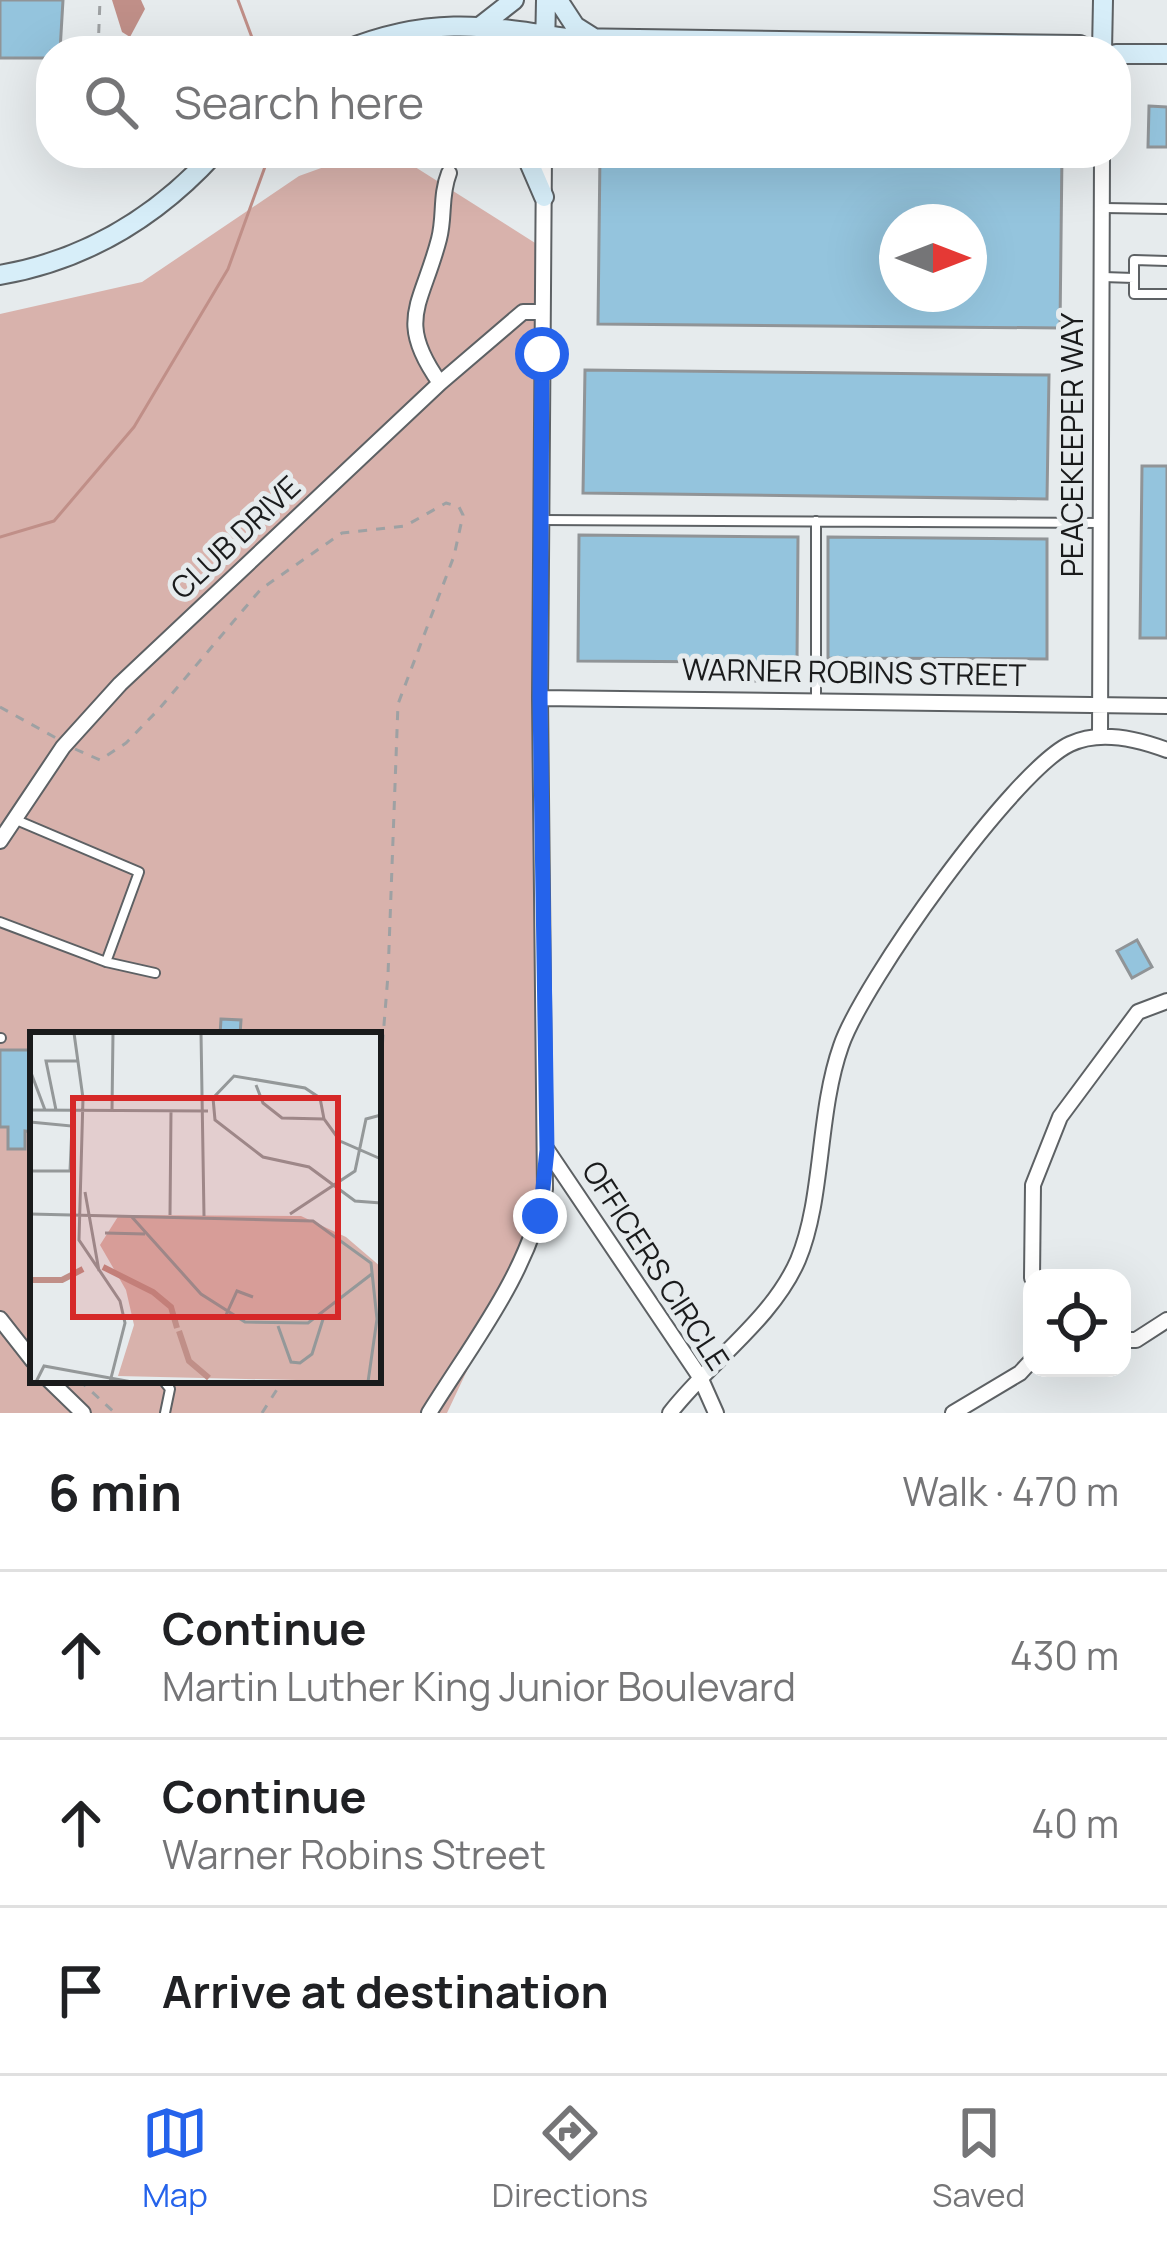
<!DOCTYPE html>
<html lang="en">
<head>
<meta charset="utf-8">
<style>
  body { margin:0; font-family:Manrope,sans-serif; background:#f2f2f2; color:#202124 }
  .controls { position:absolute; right:36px; bottom:36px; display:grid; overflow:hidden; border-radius:24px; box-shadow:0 12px 48px #0002 }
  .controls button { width:108px; height:108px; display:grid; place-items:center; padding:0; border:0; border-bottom:3px solid #e0e0e0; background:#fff; color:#202124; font:60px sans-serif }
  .compass { position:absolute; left:879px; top:204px; width:108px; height:108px; border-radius:50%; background:#fff; box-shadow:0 12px 48px #0002; rotate:90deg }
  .stop { position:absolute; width:36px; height:36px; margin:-27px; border:9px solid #2563eb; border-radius:50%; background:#fff }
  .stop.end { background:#2563eb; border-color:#fff; box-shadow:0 3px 12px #0008 }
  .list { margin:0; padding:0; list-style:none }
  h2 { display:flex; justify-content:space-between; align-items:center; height:156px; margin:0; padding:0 48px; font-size:51px }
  h2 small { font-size:39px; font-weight:400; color:#757577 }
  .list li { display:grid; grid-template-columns:78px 1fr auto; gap:36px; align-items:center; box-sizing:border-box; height:168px; padding:0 48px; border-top:3px solid #e0e0e0 }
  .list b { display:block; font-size:45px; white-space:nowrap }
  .list p { margin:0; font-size:39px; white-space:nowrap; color:#757577 }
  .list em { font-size:39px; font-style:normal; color:#757577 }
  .icon { flex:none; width:66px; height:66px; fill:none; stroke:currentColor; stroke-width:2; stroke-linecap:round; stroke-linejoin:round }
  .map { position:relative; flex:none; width:1167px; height:1413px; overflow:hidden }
  .search { position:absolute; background:#fff; box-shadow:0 12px 48px #0002; left:36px; right:36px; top:36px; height:132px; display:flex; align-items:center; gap:30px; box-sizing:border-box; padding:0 42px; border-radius:48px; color:#757577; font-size:45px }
  .sheet { height:660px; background:#fff }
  nav { display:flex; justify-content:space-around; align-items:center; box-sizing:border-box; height:168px; border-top:3px solid #e0e0e0; background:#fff; font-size:33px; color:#757577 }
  nav a { display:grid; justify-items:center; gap:6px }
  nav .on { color:#2563eb }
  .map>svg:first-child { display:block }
  .green { fill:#d8b2ac; fill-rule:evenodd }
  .water { fill:#c08f88 }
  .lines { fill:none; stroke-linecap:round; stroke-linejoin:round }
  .stream { stroke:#c08f88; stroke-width:3 }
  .building { fill:#94c4dd; stroke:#909497; stroke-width:3; fill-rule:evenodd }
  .lane-casing { stroke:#5d6164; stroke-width:12 }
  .street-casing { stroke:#5d6164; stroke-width:18 }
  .secondary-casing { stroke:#5d6164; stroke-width:22 }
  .path { stroke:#9ea1a3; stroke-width:3; stroke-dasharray:9 9; stroke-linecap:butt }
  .lane { stroke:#fff; stroke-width:8 }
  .street { stroke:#fff; stroke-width:14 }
  .secondary { stroke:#d7eef9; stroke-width:18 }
  .route { stroke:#2563eb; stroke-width:15 }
  .labels { text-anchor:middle; stroke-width:10; stroke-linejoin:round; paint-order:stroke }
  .street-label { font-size:30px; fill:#1a1b1c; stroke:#e6ebed }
  .inset-river { fill:none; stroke:#c08f88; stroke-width:6 }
  .inset-road { fill:none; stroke:#949899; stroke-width:3 }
  .view { fill:#d62828; fill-opacity:0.15; stroke:#d62828; stroke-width:6 }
  .inset-edge { fill:none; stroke:#1a1b1c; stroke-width:6 }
</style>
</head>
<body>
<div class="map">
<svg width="1167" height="1413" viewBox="0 0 1167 1413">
  <rect width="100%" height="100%" fill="#e6ebed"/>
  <path class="green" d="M 363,153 L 393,153 L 543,248 L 540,1216 L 447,1413 L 0,1413 L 0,314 L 142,282 L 299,176 ZM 33,1035 L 378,1035 L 378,1380 L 33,1380 Z"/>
  <path class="water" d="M 112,0 L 141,0 L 145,9 L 130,37 L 122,32 Z"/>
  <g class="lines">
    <path class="stream" d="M 238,0 L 257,51
      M 0,537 L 54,521 L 134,427 L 228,269 L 270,153"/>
  </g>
  <path class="building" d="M 0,0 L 63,0 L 60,51 L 51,51 L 51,58 L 0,58 Z
    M 1149,106 L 1167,107 L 1167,147 L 1148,147 Z
    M 600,153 L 1062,153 L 1060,328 L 598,324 ZM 897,222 L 969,222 L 969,294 L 897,294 Z
    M 585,370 L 1049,375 L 1047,499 L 583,493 Z
    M 1142,466 L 1167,466 L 1167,638 L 1140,638 Z
    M 579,535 L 798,537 L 797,662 L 760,662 L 760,681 L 741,681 L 741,662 L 578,661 Z
    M 828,537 L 1047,539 L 1047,659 L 828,658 Z
    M 1137,940 L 1152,967 L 1132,978 L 1117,951 Z
    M 221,1019 L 241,1020 L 240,1035 L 220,1035 Z
    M 0,1050 L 33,1050 L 33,1132 L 25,1131 L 25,1149 L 8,1149 L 8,1127 L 0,1127 Z"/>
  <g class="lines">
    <g class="lane-casing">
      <path id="lane" d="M 1104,208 L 1167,209
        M 1103,277 L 1134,278 L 1134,260 L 1167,261
        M 1134,278 L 1134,294 L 1167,294
        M 543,520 L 1100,523
        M 816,521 L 816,700
        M 14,819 L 139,872 L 106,962
        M 0,922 L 106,962 L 155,973
        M 0,1038 L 1,1038
        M 163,1380 L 170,1389 L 165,1413"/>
    </g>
    <g class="street-casing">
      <path id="street" d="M 440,383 C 395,320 422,305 439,239 C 445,216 440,196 449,173
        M 540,698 L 1167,706
        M 1100,736 L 1102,153
        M 0,841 L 63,747 L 120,684 L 440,383 L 523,312 L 542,312
        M 547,1150 L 700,1377 L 716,1413
        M 1032,1278 L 1033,1185 L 1060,1117 L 1138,1012 L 1167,1001
        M 0,1319 L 33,1361
        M 1122,1340 L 1136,1340 L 1167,1320
        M 49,1380 L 83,1413
        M 429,1413 C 473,1342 529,1272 545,1189 L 540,698 L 544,153
        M 670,1413 C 710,1361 772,1320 798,1260 C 824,1198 817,1114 841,1046 C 862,984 1013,771 1070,744 C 1099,730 1138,739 1167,750
        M 953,1413 L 1020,1373 L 1032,1360"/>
    </g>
    <g class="secondary-casing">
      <path id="secondary" d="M 558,0 L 575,26 L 594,38
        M 482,25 L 514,0
        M 343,51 C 426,17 481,24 566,38 L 1080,45 L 1094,51
        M 545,51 L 546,0
        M 1102,51 L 1103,0
        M 1116,54 L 1167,54
        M 525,153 L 544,197
        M 544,154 L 545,153
        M 0,275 C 86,260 156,218 215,153"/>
    </g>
    <path class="path" d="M 98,51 L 100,0
      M 0,707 L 56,738
      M 75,749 L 100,760 L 126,743 L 159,709 L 261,589 L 342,533 L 405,526 L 446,503 L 459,507 L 463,515 L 454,556 L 398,704 L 388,975 L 378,1099
      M 79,1380 L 115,1413
      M 262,1413 L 283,1380"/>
    <use href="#lane" class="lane"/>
    <use href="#street" class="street"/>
    <use href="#secondary" class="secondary"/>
  </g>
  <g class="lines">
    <path class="route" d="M 540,1216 L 547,1150 L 540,698 L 542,354"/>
  </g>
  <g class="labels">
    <g class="street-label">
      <text transform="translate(1073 445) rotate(-90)" y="10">PEACEKEEPER WAY</text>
      <text transform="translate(236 538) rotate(-43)" y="10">CLUB DRIVE</text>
      <text transform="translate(854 673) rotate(1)" y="10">WARNER ROBINS STREET</text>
      <text transform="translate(655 1266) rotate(57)" y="10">OFFICERS CIRCLE</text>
    </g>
  </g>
  <g transform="translate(30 1032)">
    <rect width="351" height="351" fill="#e6ebed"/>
    <path d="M 89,183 L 271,184 L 316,205 L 351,235 L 351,350 L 88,344 L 104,293 L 96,258 L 70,213 Z" fill="#d8b2ac"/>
    <path class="inset-river" d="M 73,235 L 123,260 L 141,275 L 147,296M 0,248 L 32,248 L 53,237M 149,299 L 159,329 L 179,346"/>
    <path class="inset-road" d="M 44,1 L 53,66 L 49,208 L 90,269 L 95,291 L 80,350M 171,1 L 174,184M 0,38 L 15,78M 226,53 L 233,71 L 252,86 L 294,87M 0,78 L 178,79M 26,78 L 16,29 L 49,29M 82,78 L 83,1M 0,90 L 42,94 L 40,139 L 0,139M 351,127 L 310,109 L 294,87 L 290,66 L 275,56 L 204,44 L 183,66 L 185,88 L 233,125 L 279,135 L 325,169 L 351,171M 55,160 L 69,239M 0,182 L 283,189 L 341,231 L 347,287 L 338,350M 260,182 L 325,139 L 336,87 L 351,83M 140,183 L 141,79M 101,184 L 171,262 L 215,290 L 278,291 L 343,241M 75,201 L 115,202M 196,283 L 207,259 L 223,265M 248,294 L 261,330 L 270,331 L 282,322 L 294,284M 6,350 L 14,334 L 102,350"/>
    <path class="view" d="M 43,66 L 308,66 L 308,285 L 43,285 Z"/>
    <rect width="351" height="351" class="inset-edge"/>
  </g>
</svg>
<div class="controls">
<button><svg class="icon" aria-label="locate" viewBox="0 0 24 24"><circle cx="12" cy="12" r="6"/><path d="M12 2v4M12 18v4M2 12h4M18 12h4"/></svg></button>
</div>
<svg class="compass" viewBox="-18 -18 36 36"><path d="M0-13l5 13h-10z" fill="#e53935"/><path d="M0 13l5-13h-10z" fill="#757577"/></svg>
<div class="stop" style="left:542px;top:354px"></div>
<div class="stop end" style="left:540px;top:1216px"></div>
<div class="search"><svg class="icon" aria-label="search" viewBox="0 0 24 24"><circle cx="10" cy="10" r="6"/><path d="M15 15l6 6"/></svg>Search here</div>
</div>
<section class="sheet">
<h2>6 min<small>Walk · 470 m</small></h2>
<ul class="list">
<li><svg class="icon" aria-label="ahead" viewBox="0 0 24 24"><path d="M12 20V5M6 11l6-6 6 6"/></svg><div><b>Continue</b><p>Martin Luther King Junior Boulevard</p></div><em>430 m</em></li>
<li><svg class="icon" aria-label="ahead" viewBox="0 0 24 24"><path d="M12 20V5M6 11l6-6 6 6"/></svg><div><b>Continue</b><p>Warner Robins Street</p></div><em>40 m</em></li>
<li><svg class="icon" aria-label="arrive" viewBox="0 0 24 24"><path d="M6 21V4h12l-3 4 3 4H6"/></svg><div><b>Arrive at destination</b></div></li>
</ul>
</section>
<nav>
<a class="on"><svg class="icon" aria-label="map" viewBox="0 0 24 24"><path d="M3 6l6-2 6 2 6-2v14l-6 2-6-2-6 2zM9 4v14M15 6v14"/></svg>Map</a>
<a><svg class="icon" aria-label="directions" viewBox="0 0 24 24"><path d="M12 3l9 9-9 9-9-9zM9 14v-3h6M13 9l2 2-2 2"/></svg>Directions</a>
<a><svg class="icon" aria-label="saved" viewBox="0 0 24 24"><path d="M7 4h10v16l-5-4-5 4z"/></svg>Saved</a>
</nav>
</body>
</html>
